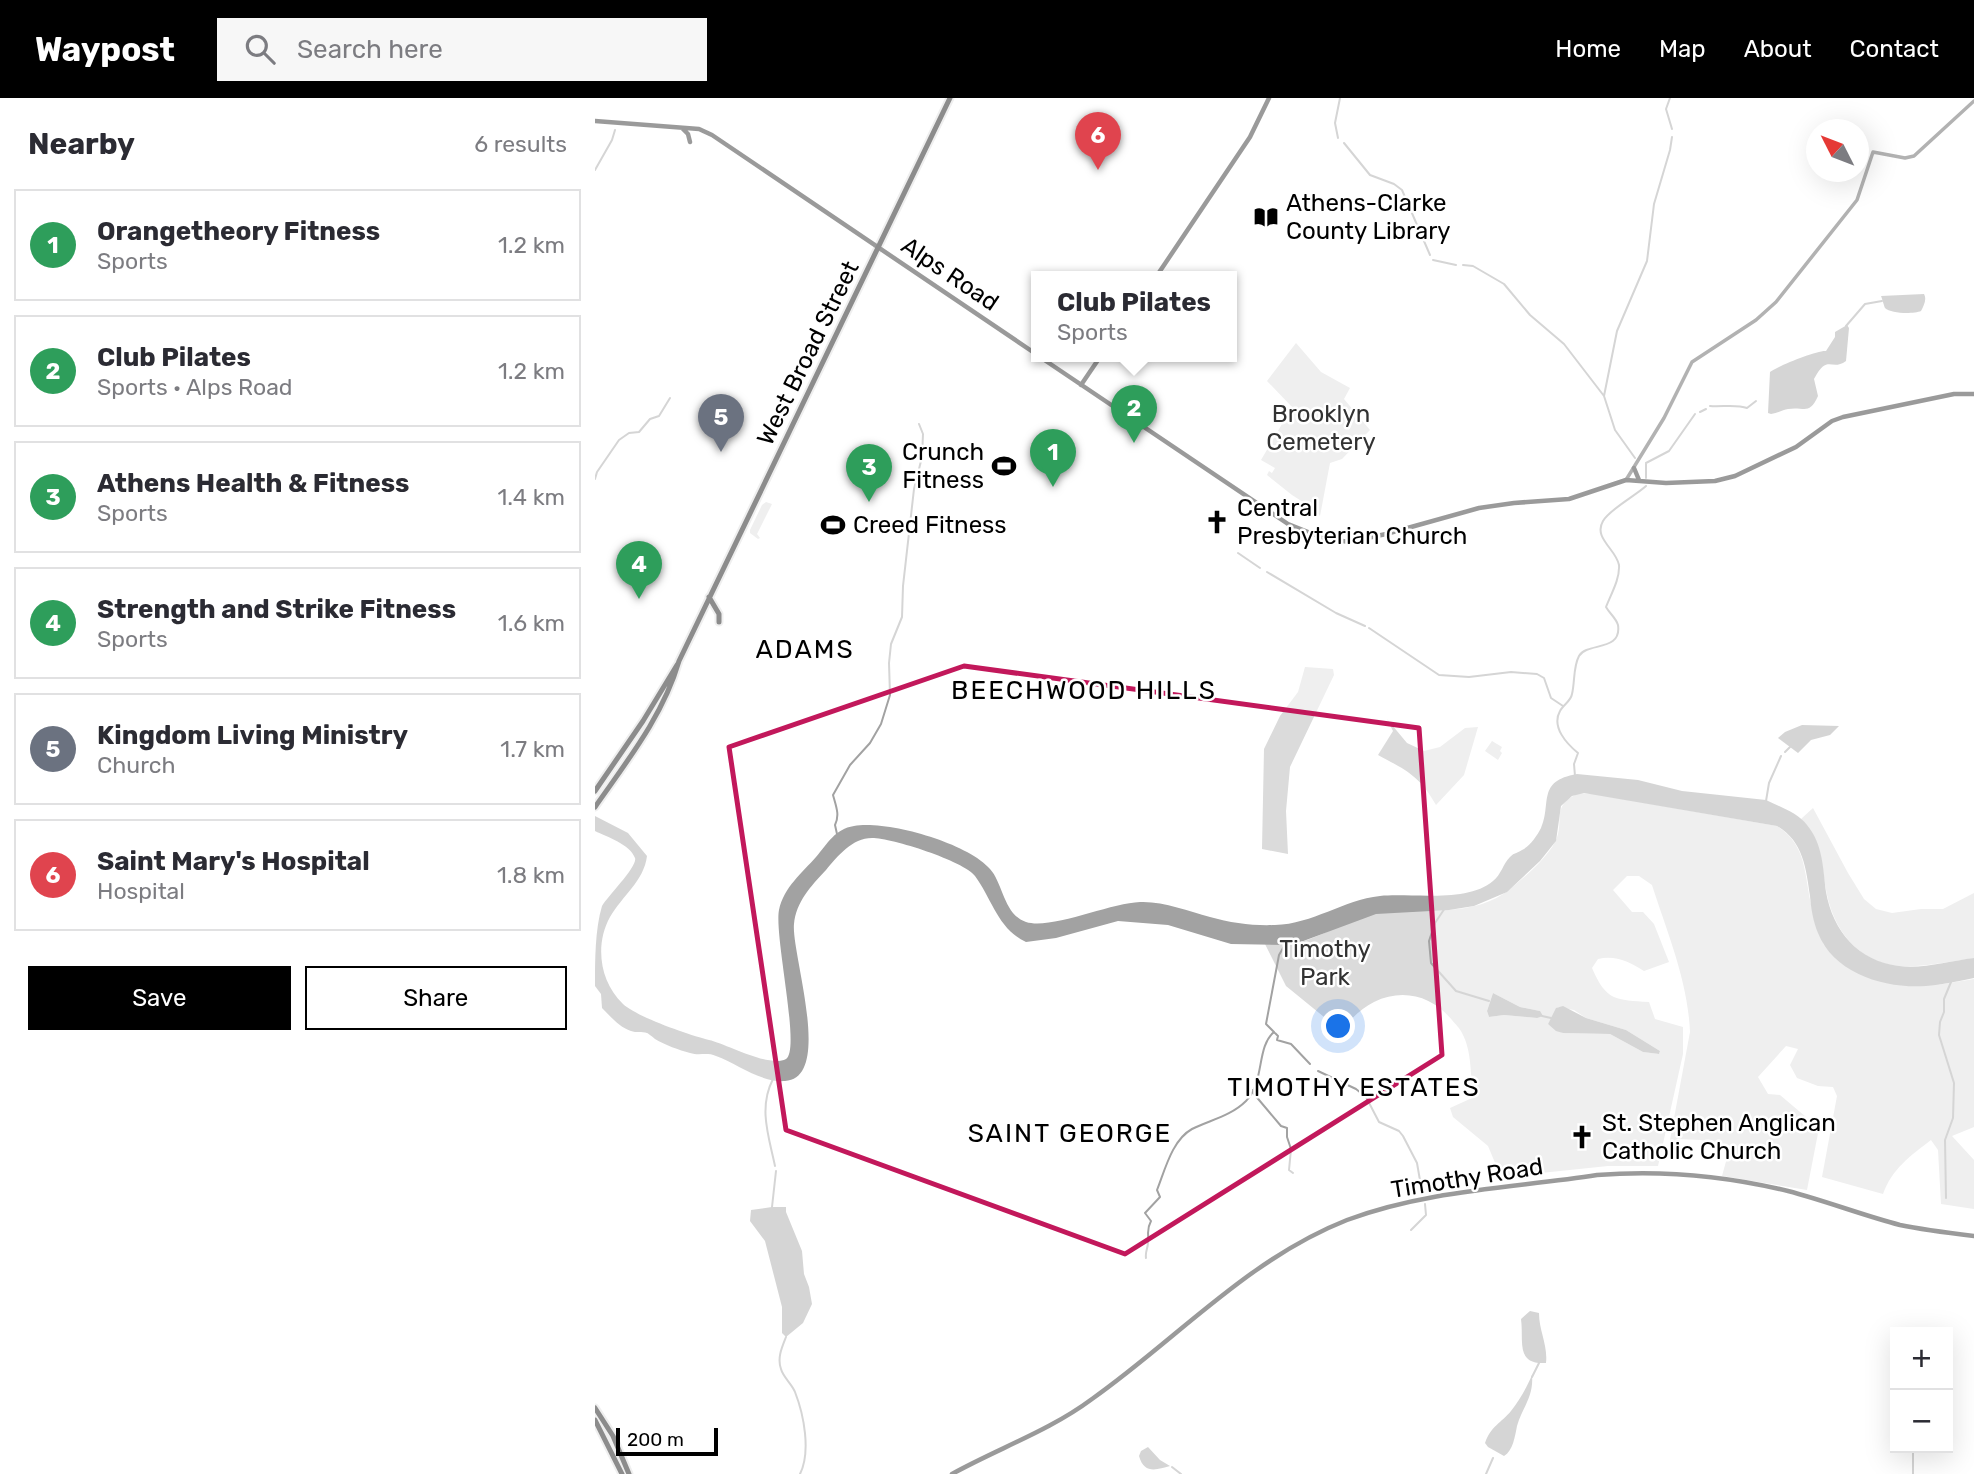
<!DOCTYPE html>
<html lang="en">
<head>
<meta charset="utf-8">
<style>
  body { margin:0; font-family:Rubik,sans-serif; background:#f7f7f7; color:#2b2b33 }
  .controls { position:absolute; right:21px; bottom:21px; display:grid; overflow:hidden; border-radius:0px; box-shadow:0 7px 28px #0002 }
  .controls button { width:63px; height:63px; display:grid; place-items:center; padding:0; border:0; border-bottom:2px solid #e1e1e2; background:#fff; color:#2b2b33; font:35px sans-serif }
  .compass { position:absolute; left:1211px; top:21px; width:63px; height:63px; border-radius:50%; background:#fff; box-shadow:0 7px 28px #0002; rotate:312deg }
  .scale { position:absolute; left:21px; bottom:18px; width:102px; box-sizing:border-box; padding-left:7px; border:4px solid #000; border-top:0; font-size:19px; line-height:24px; white-space:nowrap; color:#000; -webkit-text-stroke:5px #fff; paint-order:stroke }
  .you { position:absolute; left:744px; top:929px; width:24px; height:24px; margin:-18px; border:5px solid #fff; border-radius:50%; background:#1a73e8; box-shadow:0 0 0 10px #1a73e833 }
  .badge { display:grid; place-items:center; width:46px; height:46px; border-radius:50%; background:#000; color:#fff; font-size:23px; font-weight:700 }
  .pin { position:absolute; translate:-50% -58px; filter:drop-shadow(0 2px 4px #0008) }
  .pin::after { content:''; position:absolute; top:37px; width:24px; height:21px; background:inherit; clip-path:polygon(0 0,100% 0,50% 100%) }
  .popup { position:absolute; left:436px; top:173px; width:206px; height:91px; box-sizing:border-box; display:grid; place-content:center; border-radius:0px; background:#fff; filter:drop-shadow(0 2px 5px #0005); font-size:23px; white-space:nowrap; color:#7c7c81 }
  .popup b { font-size:26px; color:#2b2b33 }
  .popup::after { content:''; position:absolute; left:50%; top:100%; margin-left:-14px; border:14px solid transparent; border-top-color:#fff }
  .list { margin:0; padding:0; list-style:none }
  h2 { display:flex; justify-content:space-between; align-items:center; height:91px; margin:0; padding:0 28px; font-size:30px }
  h2 small { font-size:23px; font-weight:400; color:#7c7c81 }
  .list li { display:grid; grid-template-columns:46px 1fr auto; gap:21px; align-items:center; box-sizing:border-box; height:112px; margin:0 14px 14px; padding:0 14px; border:2px solid #e1e1e2; border-radius:0px }
  .list b { display:block; font-size:26px; white-space:nowrap }
  .list p { margin:0; font-size:23px; white-space:nowrap; color:#7c7c81 }
  .list em { font-size:23px; font-style:normal; color:#7c7c81 }
  .actions { display:flex; gap:14px; padding:21px 28px }
  .actions a { flex:1; padding:16px 0; border:2px solid #000; border-radius:0px; text-align:center; font-size:24px; color:#000 }
  .actions .main { background:#000; color:#fff }
  .icon { flex:none; width:38px; height:38px; fill:none; stroke:currentColor; stroke-width:2; stroke-linecap:round; stroke-linejoin:round }
  .map { position:relative; flex:none; width:1379px; height:1376px; overflow:hidden }
  header { display:flex; align-items:center; gap:42px; box-sizing:border-box; height:98px; padding:0 35px; background:#000; color:#fff }
  header strong { font-size:33px }
  nav { display:flex; gap:38px; margin-inline-start:auto; font-size:24px }
  .search { width:490px; height:63px; background:#f7f7f7; display:flex; align-items:center; gap:18px; box-sizing:border-box; padding:0 24px; border-radius:0px; color:#7c7c81; font-size:26px }
  main { display:flex }
  aside { flex:1; background:#fff }
  .map>svg:first-child { display:block }
  .green { fill:#dbdbdb; fill-rule:evenodd }
  .water { fill:#a2a2a2 }
  .lines { fill:none; stroke-linecap:round; stroke-linejoin:round }
  .stream { stroke:#a2a2a2; stroke-width:2 }
  .primary-casing { stroke:#dbdbdb; stroke-width:9 }
  .tertiary { stroke:#545454; stroke-width:3.5 }
  .secondary { stroke:#212121; stroke-width:4.5 }
  .primary { stroke:#000; stroke-width:5 }
  .marked { fill:none; stroke:#c2185b; stroke-width:5; stroke-linejoin:round }
  .labels { text-anchor:middle; stroke-width:5; stroke-linejoin:round; paint-order:stroke }
  .poi-label { font-size:24px; fill:#000; stroke:#fff; text-anchor:start }
  .street-label { font-size:24px; fill:#000; stroke:#fff }
  .park-label { font-size:24px; fill:#323232; stroke:#fff }
  .neighbourhood-label { font-size:26px; letter-spacing:2px; fill:#000; stroke:#fff }
</style>
</head>
<body>
<header>
<strong>Waypost</strong>
<div class="search"><svg class="icon" aria-label="search" viewBox="0 0 24 24"><circle cx="10" cy="10" r="6"/><path d="M15 15l6 6"/></svg>Search here</div>
<nav><a>Home</a><a>Map</a><a>About</a><a>Contact</a></nav>
</header>
<main>
<aside>
<h2>Nearby<small>6 results</small></h2>
<ul class="list">
<li><span class="badge" style="background:#2e9e5b">1</span><div><b>Orangetheory Fitness</b><p>Sports</p></div><em>1.2 km</em></li>
<li><span class="badge" style="background:#2e9e5b">2</span><div><b>Club Pilates</b><p>Sports · Alps Road</p></div><em>1.2 km</em></li>
<li><span class="badge" style="background:#2e9e5b">3</span><div><b>Athens Health &amp; Fitness</b><p>Sports</p></div><em>1.4 km</em></li>
<li><span class="badge" style="background:#2e9e5b">4</span><div><b>Strength and Strike Fitness</b><p>Sports</p></div><em>1.6 km</em></li>
<li><span class="badge" style="background:#6b7280">5</span><div><b>Kingdom Living Ministry</b><p>Church</p></div><em>1.7 km</em></li>
<li><span class="badge" style="background:#e0444e">6</span><div><b>Saint Mary's Hospital</b><p>Hospital</p></div><em>1.8 km</em></li>
</ul>
<div class="actions"><a class="main">Save</a><a>Share</a></div>
</aside>
<div class="map">
<svg width="1379" height="1376" viewBox="0 0 1379 1376">
  <rect width="100%" height="100%" fill="#fff"/>
  <path class="green" d="M 701,245 L 726,274 L 755,290 L 749,301 L 775,332 L 747,361 L 735,365 L 725,418 L 719,411 L 697,397 L 672,377 L 674,373 L 677,375 L 680,370 L 666,362 L 697,309 L 672,283 Z
    M 171,404 L 177,406 L 162,436 L 165,440 L 163,441 L 155,435 L 155,432 L 167,407 Z
    M 710,569 L 738,571 L 739,577 L 695,669 L 691,713 L 693,756 L 667,751 L 669,651 L 685,618 L 703,594 Z
    M 792,621 L 812,645 L 829,653 L 845,649 L 870,630 L 883,629 L 869,677 L 841,707 C 825,678 811,672 783,657 L 798,633 Z
    M 897,643 L 907,649 L 905,653 L 907,655 L 903,662 L 890,653 Z
    M 984,695 L 999,696 L 1182,728 C 1213,747 1209,779 1217,810 C 1220,822 1225,835 1229,847 L 1342,887 L 1379,881 L 1379,1029 L 1357,1038 L 1379,1062 L 1379,1111 L 1346,1106 L 1343,1052 L 1336,1042 C 1315,1058 1297,1071 1288,1096 L 1227,1079 L 1242,998 L 1238,989 L 1223,988 L 1202,980 L 1195,967 L 1203,951 L 1191,948 L 1163,979 L 1173,996 L 1185,997 L 1224,1030 L 1212,1092 L 1127,1078 L 1135,1049 L 1106,1042 L 1082,1041 L 1077,1059 L 1072,1058 L 1095,934 C 1093,883 1072,834 1057,787 L 1044,778 L 1032,778 L 1018,792 L 1037,814 L 1048,814 L 1059,826 L 1074,864 L 1049,873 C 1034,864 1021,857 1003,861 L 997,870 C 1011,903 1021,902 1054,904 L 1060,921 L 1088,929 L 1088,956 L 1063,1068 L 1013,1068 L 906,1079 L 893,1048 L 858,1019 L 855,1010 L 877,1000 C 876,979 877,953 867,935 C 865,930 860,926 857,922 C 837,898 808,890 779,904 C 766,910 755,923 745,932 L 691,888 L 670,846 C 681,846 692,847 702,845 C 730,838 754,820 782,815 C 826,808 879,822 916,790 C 931,778 951,761 960,744 C 971,723 954,708 984,695 ZM 898,895 L 925,909 L 945,913 L 942,920 L 909,917 L 894,919 L 892,913 ZM 963,909 L 979,912 L 991,920 L 1031,932 L 1065,953 L 1064,956 L 1048,954 L 1015,936 L 968,935 L 953,926 Z
    M 1218,710 L 1253,775 L 1269,801 L 1281,811 L 1297,815 L 1326,811 L 1348,811 L 1379,795 L 1379,860 C 1359,863 1339,867 1320,868 C 1267,872 1237,835 1230,786 C 1227,762 1224,739 1206,721 Z"/>
  <path class="water" d="M 1329,196 C 1332,201 1329,207 1326,213 C 1319,216 1296,216 1290,210 C 1289,208 1287,200 1286,198 Z
    M 1252,227 L 1254,230 L 1251,263 C 1236,274 1233,255 1219,281 L 1223,298 C 1214,318 1209,308 1193,311 C 1188,312 1182,315 1176,316 L 1173,315 L 1175,274 C 1181,269 1222,252 1231,253 L 1240,239 L 1240,234 Z
    M 1207,627 L 1244,628 L 1235,637 L 1216,642 L 1203,655 L 1183,640 L 1190,634 Z
    M 982,676 L 1043,682 L 1087,693 L 1171,702 C 1185,709 1203,715 1212,727 C 1228,746 1228,771 1231,794 C 1238,833 1263,863 1304,868 C 1328,871 1355,863 1379,860 L 1379,880 C 1363,883 1347,887 1331,888 C 1291,891 1239,876 1223,835 C 1218,823 1216,810 1215,798 C 1211,770 1208,743 1182,728 L 989,695 L 977,698 L 966,708 L 961,743 L 945,763 L 912,794 L 879,808 L 854,812 L 781,816 L 703,845 L 689,847 L 636,846 L 573,827 L 523,823 L 461,840 L 431,844 C 403,831 397,801 380,778 C 369,763 297,740 277,740 C 257,740 243,758 231,772 C 216,788 201,804 199,826 C 196,855 239,980 190,983 C 166,985 143,966 121,958 C 112,954 104,958 95,955 C 84,952 70,947 60,941 C 60,941 53,935 52,935 C 47,933 41,935 36,933 C 24,929 16,919 7,910 L 6,896 L 0,888 C 0,863 0,831 7,808 C 13,798 43,768 40,760 C 35,746 12,739 0,733 L 0,718 L 33,735 L 52,758 C 49,783 27,798 15,819 C 0,846 4,883 28,906 C 42,919 94,937 114,942 C 132,946 174,970 191,961 C 206,952 179,838 184,812 C 189,789 207,775 221,759 C 233,745 240,731 259,728 C 292,722 373,745 395,771 C 408,785 409,817 431,824 C 456,832 515,805 545,804 C 568,803 593,813 615,819 C 636,825 659,828 680,827 C 718,826 748,802 785,798 C 816,795 873,805 898,783 C 906,777 908,766 915,759 C 920,754 921,756 927,752 C 935,748 942,738 946,730 C 957,706 941,683 982,676 Z
    M 898,895 L 925,909 L 945,913 L 948,918 L 942,920 L 909,917 L 894,919 L 892,913 Z
    M 968,908 L 991,920 L 1031,932 L 1065,953 L 1064,956 L 1048,954 L 1015,936 L 968,935 L 961,933 L 953,926 L 961,910 Z
    M 177,1109 L 191,1109 L 191,1114 L 207,1153 L 209,1176 L 214,1189 L 217,1206 L 208,1225 L 191,1239 L 187,1235 L 187,1209 L 170,1143 L 155,1123 L 156,1112 Z
    M 935,1213 L 944,1215 C 944,1233 953,1247 951,1265 C 920,1267 929,1243 926,1221 Z
    M 937,1277 C 939,1299 927,1310 922,1328 C 920,1338 918,1353 909,1358 L 893,1349 L 890,1345 C 896,1328 906,1325 916,1313 C 924,1303 932,1289 937,1277 Z
    M 553,1349 L 565,1362 L 575,1368 C 561,1372 549,1376 544,1358 L 546,1353 Z"/>
  <g class="lines">
    <path class="stream" d="M 1075,0 L 1071,11 L 1077,31
      M 743,40 L 740,25 L 745,0
      M 749,45 L 775,77 L 799,86 L 807,92 L 835,157
      M 0,72 L 17,42 L 20,32
      M 838,162 L 861,167
      M 868,167 L 878,168 L 909,186 L 935,217 L 969,246 L 1009,298 L 1020,332 L 1040,360
      M 1251,228 L 1270,206 L 1287,203
      M 1009,298 L 1022,233 L 1052,163 L 1059,106 L 1075,52 L 1077,39
      M 1115,308 C 1127,309 1142,306 1152,310 L 1161,303
      M 1105,314 L 1111,311
      M 1051,365 L 1074,353 L 1100,316
      M 1051,366 L 1051,380
      M 0,381 L 2,374 L 24,342 L 34,335 L 44,334 L 55,321 L 64,318 L 75,300
      M 643,455 L 665,470
      M 672,474 L 741,515 L 770,528
      M 774,530 L 844,577 L 874,579 L 916,574 L 942,576 L 949,580 L 956,600 L 968,608
      M 1190,654 L 1195,649
      M 980,678 L 979,666 L 983,655 C 972,646 956,629 965,613 C 968,607 976,603 977,596 C 980,584 978,569 984,558 C 992,544 1027,554 1023,527 C 1021,520 1015,516 1011,509 C 1016,496 1025,481 1024,467 C 1021,451 998,440 1008,423 C 1015,411 1040,398 1051,388
      M 1171,703 L 1174,685 L 1186,658
      M 242,736 L 240,727 C 245,717 241,708 238,697 L 255,667 L 275,645 L 286,626 L 295,597 L 294,565 L 296,546 L 307,519 L 308,488 L 319,391 L 327,359 L 328,336 L 324,326
      M 850,810 L 840,825 L 834,843 L 836,865 L 861,893 L 894,903
      M 947,918 L 956,920
      M 680,935 L 683,938 L 682,942 L 696,946 L 715,966
      M 723,973 L 761,991 L 771,999 L 784,1024 L 804,1033 L 808,1038 L 822,1065 L 827,1094
      M 178,981 C 163,1010 174,1039 180,1068
      M 658,992 L 659,996 L 686,1028 L 692,1030 L 692,1039 L 696,1051 L 694,1072 L 698,1075
      M 1351,1100 L 1350,1042 L 1358,1020 L 1359,985 L 1344,937 L 1345,924 L 1349,914 L 1349,901 L 1356,884
      M 177,1109 L 181,1073
      M 816,1132 L 831,1117 L 830,1106
      M 551,1160 C 550,1153 553,1151 553,1144 C 554,1135 551,1132 556,1123 L 550,1115 L 565,1099 L 562,1092 C 570,1072 577,1042 597,1031 C 615,1022 636,1018 651,1003 C 670,984 661,949 679,934 L 671,926 L 684,857 L 691,845
      M 191,1239 C 187,1249 182,1260 186,1271 C 188,1279 197,1286 200,1294 C 209,1317 216,1354 205,1376
      M 937,1279 L 944,1265
      M 577,1369 L 586,1376
      M 891,1376 L 898,1360
      M 1318,1376 L 1318,1350"/>
    <g class="primary-casing">
      <path id="primary" d="M 114,499 L 124,516 L 124,524
        M 0,693 L 48,623 L 82,567
        M 0,709 C 32,663 68,618 84,563 L 355,0
        M 0,1310 L 18,1338 L 34,1376
        M 0,1322 L 27,1376"/>
    </g>
    <path class="tertiary" d="M 1031,382 L 1069,320 L 1097,264 L 1161,222 L 1181,204 L 1262,102 L 1278,54 L 1310,60 L 1319,58 L 1379,3"/>
    <path class="secondary" d="M 0,23 L 104,31 L 117,37 L 441,256
      M 87,30 L 93,36 L 95,44
      M 561,179 L 655,39 L 674,0
      M 445,259 L 693,426 L 728,440 L 754,444 L 791,436 L 884,410 L 919,405 L 974,401 L 1031,382 L 1071,385 L 1120,383 L 1140,378 L 1201,349 L 1237,323 L 1248,319 L 1359,296 L 1379,296
      M 486,287 L 505,259
      M 1039,370 L 1044,382
      M 357,1376 C 404,1350 454,1333 497,1301 C 582,1241 653,1161 752,1122 C 832,1092 918,1090 1002,1077 C 1065,1072 1131,1078 1193,1093 C 1231,1103 1267,1117 1305,1127 C 1329,1132 1354,1135 1379,1138"/>
    <use href="#primary" class="primary"/>
  </g>
  <path d="M0 0H1379V1376H0ZM 369,568 L 824,630 L 847,957 L 530,1156 L 191,1032 L 134,649 Z" fill="#fff" fill-opacity=".55" fill-rule="evenodd"/>
  <path class="marked" d="M 369,568 L 824,630 L 847,957 L 530,1156 L 191,1032 L 134,649 Z"/>
  <defs>
    <g id="library-bare" transform="scale(1.89)"><path d="M-6-4Q-3-5.5-.7-3.5V5Q-3 3-6 4ZM6-4Q3-5.5 .7-3.5V5Q3 3 6 4Z" fill="#000" stroke="#fff" stroke-width="2.5" paint-order="stroke"/></g>
    <g id="stadium-bare" transform="scale(1.89)"><path d="M0-5a6.5 5 0 1 0 0 10a6.5 5 0 1 0 0-10ZM-3.5-1.8h7v3.6h-7Z" fill="#000" stroke="#fff" stroke-width="2.5" paint-order="stroke"/></g>
    <g id="church-bare" transform="scale(1.89)"><path d="M-1.2-6h2.4v3.5h3.3v2.4h-3.3V6h-2.4V-.1h-3.3v-2.4h3.3Z" fill="#000" stroke="#fff" stroke-width="2.5" paint-order="stroke"/></g>
  </defs>
  <g fill-rule="evenodd">
    <use href="#library-bare" x="671" y="119"/>
    <use href="#stadium-bare" x="409" y="368"/>
    <use href="#church-bare" x="622" y="424"/>
    <use href="#stadium-bare" x="238" y="427"/>
    <use href="#church-bare" x="987" y="1039"/>
  </g>
  <g class="labels">
    <g class="poi-label">
      <text x="691" y="113">Athens-Clarke<tspan x="691" dy="28">County Library</tspan></text>
      <text x="389" y="362" text-anchor="end">Crunch<tspan x="389" dy="28">Fitness</tspan></text>
      <text x="642" y="418">Central<tspan x="642" dy="28">Presbyterian Church</tspan></text>
      <text x="258" y="435">Creed Fitness</text>
      <text x="1007" y="1033">St. Stephen Anglican<tspan x="1007" dy="28">Catholic Church</tspan></text>
    </g>
    <g class="street-label">
      <text transform="translate(355 176) rotate(34)" y="8">Alps Road</text>
      <text transform="translate(213 255) rotate(-64)" y="8">West Broad Street</text>
      <text transform="translate(872 1080) rotate(-9)" y="8">Timothy Road</text>
    </g>
    <g class="park-label">
      <text x="726" y="324">Brooklyn<tspan x="726" dy="28">Cemetery</tspan></text>
      <text x="730" y="859">Timothy<tspan x="730" dy="28">Park</tspan></text>
    </g>
    <g class="neighbourhood-label">
      <text x="210" y="560">ADAMS</text>
      <text x="489" y="601">BEECHWOOD HILLS</text>
      <text x="759" y="998">TIMOTHY ESTATES</text>
      <text x="475" y="1044">SAINT GEORGE</text>
    </g>
  </g>
</svg>
<div class="controls">
<button>+</button>
<button>−</button>
</div>
<svg class="compass" viewBox="-18 -18 36 36"><path d="M0-13l5 13h-10z" fill="#e53935"/><path d="M0 13l5-13h-10z" fill="#7c7c81"/></svg>
<div class="scale">200 m</div>
<div class="you"></div>
<div class="pin badge" style="left:458px;top:389px;background:#2e9e5b">1</div>
<div class="pin badge" style="left:539px;top:345px;background:#2e9e5b">2</div>
<div class="popup"><b>Club Pilates</b>Sports</div>
<div class="pin badge" style="left:274px;top:404px;background:#2e9e5b">3</div>
<div class="pin badge" style="left:44px;top:501px;background:#2e9e5b">4</div>
<div class="pin badge" style="left:126px;top:354px;background:#6b7280">5</div>
<div class="pin badge" style="left:503px;top:72px;background:#e0444e">6</div>
</div>
</main>
</body>
</html>
